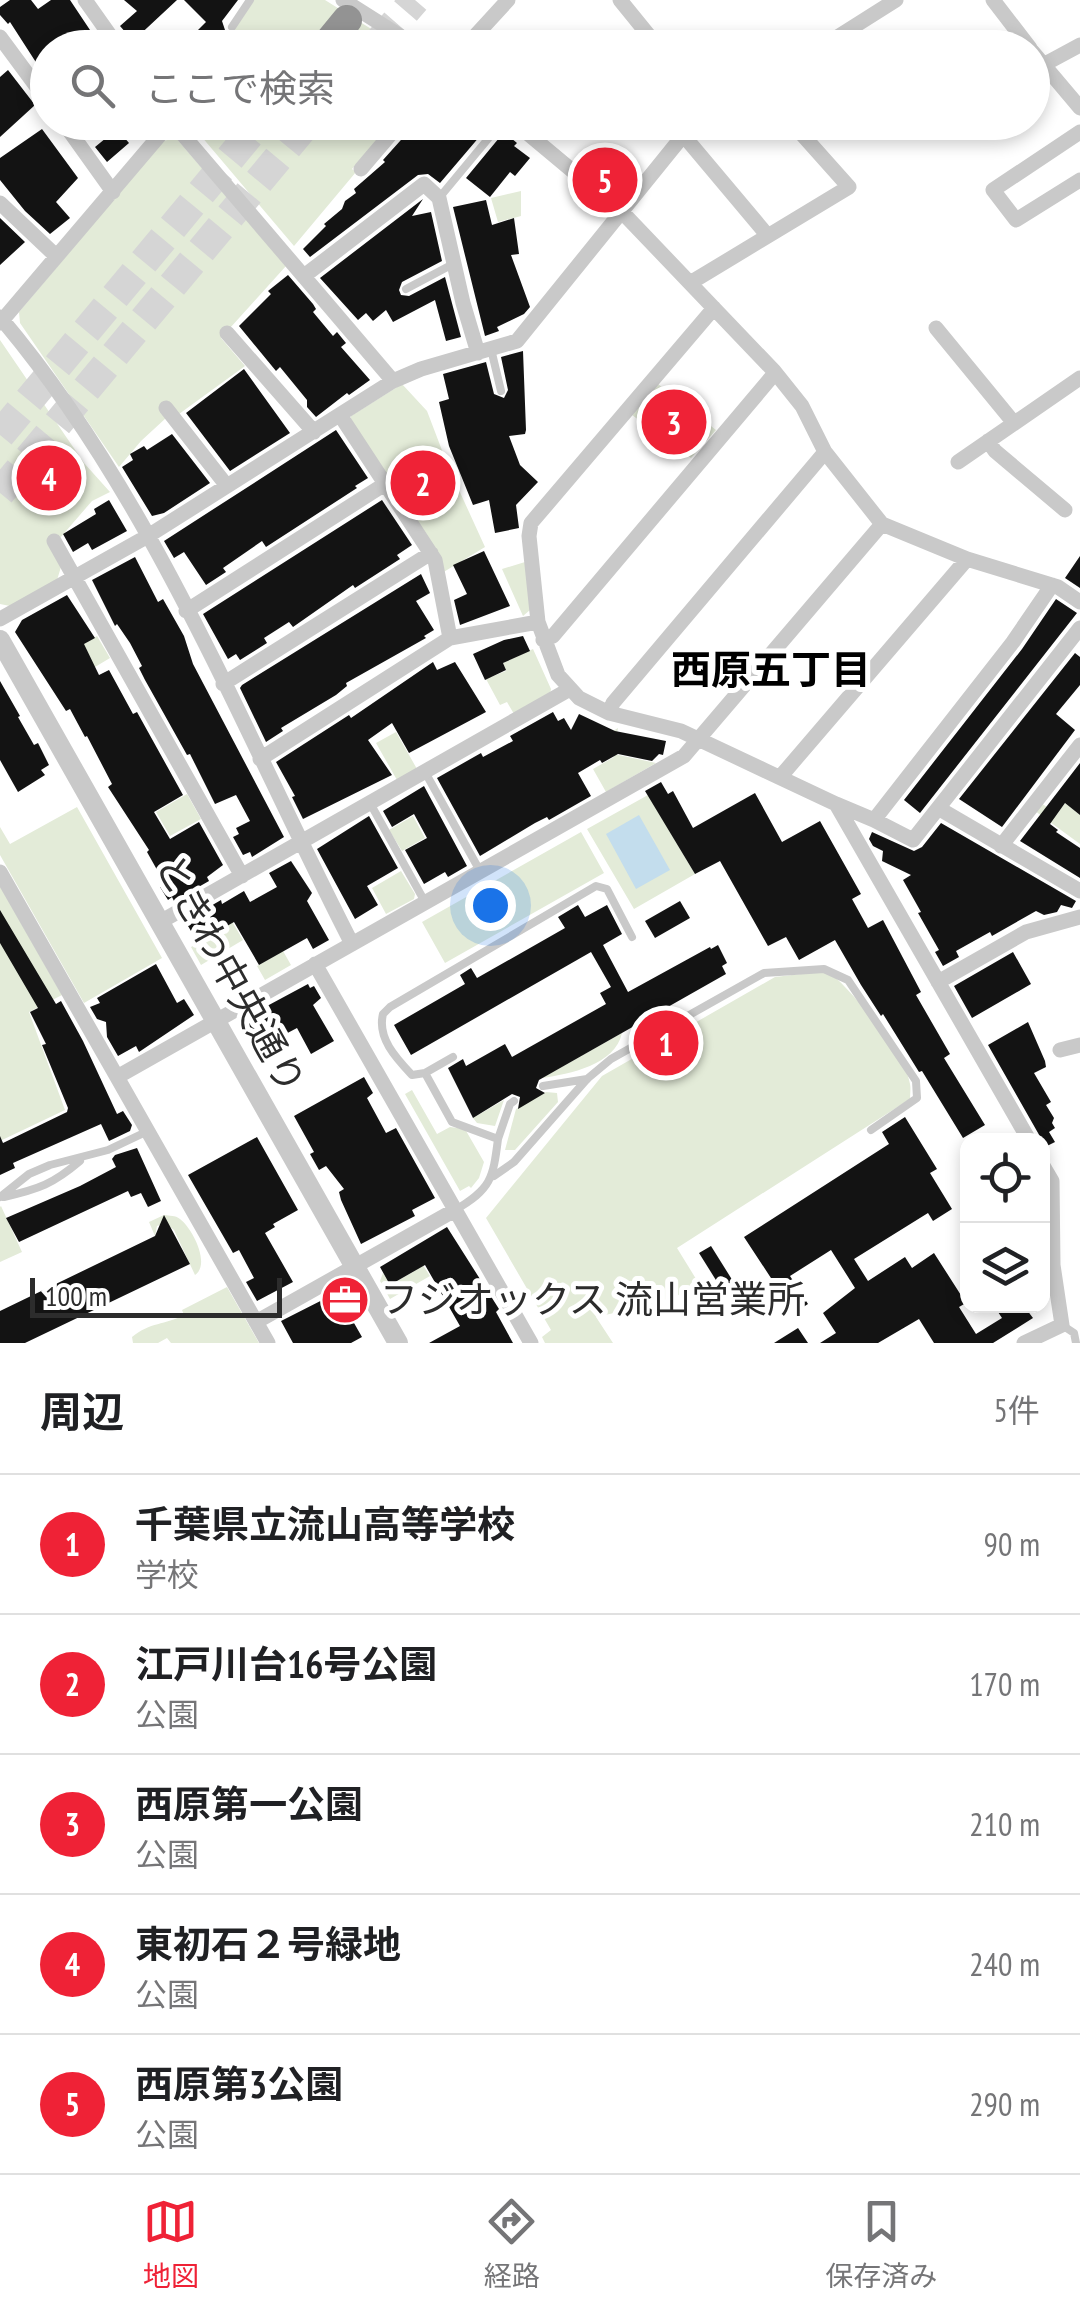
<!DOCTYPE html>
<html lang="ja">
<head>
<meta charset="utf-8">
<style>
  body { margin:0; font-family:"PT Sans Narrow","Noto Sans JP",sans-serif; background:#f2f2f2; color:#202124 }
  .controls { position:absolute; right:30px; bottom:30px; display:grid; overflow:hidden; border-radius:20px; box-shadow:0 5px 15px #0003 }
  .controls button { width:90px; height:90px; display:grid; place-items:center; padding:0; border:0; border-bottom:2px solid #e0e0e0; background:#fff; color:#202124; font:50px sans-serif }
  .scale { position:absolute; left:30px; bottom:25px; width:252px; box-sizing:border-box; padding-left:10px; border:5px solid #2c2c2c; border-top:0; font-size:28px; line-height:35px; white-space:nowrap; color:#2c2c2c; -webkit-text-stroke:8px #fff; paint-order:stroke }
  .you { position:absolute; left:490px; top:905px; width:35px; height:35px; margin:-25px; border:8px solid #fff; border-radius:50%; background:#1a73e8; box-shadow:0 0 0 15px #1a73e833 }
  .badge { display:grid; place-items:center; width:65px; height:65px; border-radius:50%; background:#ef2236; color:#fff; font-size:32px; font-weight:700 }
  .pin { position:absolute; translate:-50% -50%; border:5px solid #fff; box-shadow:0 2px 10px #0006 }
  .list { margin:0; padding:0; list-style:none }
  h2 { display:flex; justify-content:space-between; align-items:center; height:130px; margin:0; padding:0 40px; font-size:42px }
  h2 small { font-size:32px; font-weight:400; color:#757577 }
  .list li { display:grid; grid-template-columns:65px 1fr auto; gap:30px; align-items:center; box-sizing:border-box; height:140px; padding:0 40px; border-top:2px solid #e0e0e0 }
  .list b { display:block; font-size:38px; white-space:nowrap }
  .list p { margin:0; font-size:32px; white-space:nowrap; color:#757577 }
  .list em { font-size:32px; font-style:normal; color:#757577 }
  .icon { flex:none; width:55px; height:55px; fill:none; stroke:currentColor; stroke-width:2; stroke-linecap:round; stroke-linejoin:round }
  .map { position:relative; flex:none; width:1080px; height:1343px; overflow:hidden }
  .search { position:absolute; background:#fff; box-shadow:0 5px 15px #0003; left:30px; right:30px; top:30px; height:110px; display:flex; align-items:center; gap:25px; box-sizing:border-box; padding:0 35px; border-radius:55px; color:#757577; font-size:38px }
  .sheet { height:830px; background:#fff }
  nav { display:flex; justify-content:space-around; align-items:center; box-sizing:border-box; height:140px; border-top:2px solid #e0e0e0; background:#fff; font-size:28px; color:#757577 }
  nav a { display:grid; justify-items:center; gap:5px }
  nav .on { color:#ef2236 }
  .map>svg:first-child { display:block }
  .green { fill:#e3ebd8 }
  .water { fill:#c3dded }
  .building { fill:#131313 }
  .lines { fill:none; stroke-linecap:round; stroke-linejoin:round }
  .motorway-tunnel { stroke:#d5d5d5; stroke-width:30; stroke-dasharray:30 15; stroke-linecap:butt }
  .service { stroke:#c9c9c9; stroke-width:8 }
  .minor { stroke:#c9c9c9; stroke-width:15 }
  .tertiary { stroke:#c9c9c9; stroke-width:20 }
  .motorway { stroke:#939393; stroke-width:30 }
  .labels { text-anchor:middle; stroke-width:10; stroke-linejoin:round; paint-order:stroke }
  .street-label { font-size:38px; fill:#2c2c2c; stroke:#fff }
  .poi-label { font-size:38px; fill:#2c2c2c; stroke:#fff; text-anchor:start }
  .neighbourhood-label { font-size:40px; font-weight:bold; fill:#000; stroke:#fff }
</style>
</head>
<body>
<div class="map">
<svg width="1080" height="1343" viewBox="0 0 1080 1343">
  <rect width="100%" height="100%" fill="#fff"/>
  <path class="green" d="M 253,0 L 325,0 L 400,47 L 378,47 L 337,11 L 304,47 L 222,48 Z
    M 190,123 L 309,123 L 320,132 L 329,123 L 392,123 L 352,169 L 356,172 L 294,246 Z
    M 176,138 L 286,266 L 221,338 L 245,366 L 179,414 L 166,418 L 141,441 L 119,467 L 20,323 L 19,312 L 163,141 Z
    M 597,152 L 626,193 L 620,202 L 575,167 Z
    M 521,191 L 521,216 L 498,222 L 491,198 Z
    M 0,340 L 84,463 L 110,492 L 92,501 L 60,538 L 61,567 L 57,580 L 10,606 L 0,604 Z
    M 402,384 L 427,411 L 448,466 L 485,547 L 442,573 L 350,422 L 351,416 Z
    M 658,384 L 716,430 L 691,458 L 632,415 Z
    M 525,562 L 530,610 L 523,616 L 502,569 Z
    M 97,636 L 110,658 L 95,667 L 67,654 Z
    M 533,649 L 551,689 L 550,694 L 514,714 L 507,702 L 500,705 L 486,679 L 506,671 L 503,663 Z
    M 618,728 L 614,754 L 656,763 L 606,792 L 593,769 L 614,757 L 603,737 Z
    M 396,732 L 417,769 L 397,780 L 376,743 Z
    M 187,794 L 201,819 L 170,836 L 156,812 Z
    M 648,795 L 695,874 L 634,909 L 587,829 Z
    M 1041,803 L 1057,814 L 1065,803 L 1080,815 L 1080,844 L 1035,811 Z
    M 77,807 L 162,958 L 84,1003 L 0,855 L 0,827 L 10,844 Z
    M 413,816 L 425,838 L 402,851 L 389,830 Z
    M 581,832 L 604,873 L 445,963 L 422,922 Z
    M 401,871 L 415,894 L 414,899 L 386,914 L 372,888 Z
    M 0,886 L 62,995 L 29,1012 L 65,1110 L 0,1141 Z
    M 227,913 L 243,940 L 201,965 L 191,947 L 225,928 Z
    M 283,951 L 291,965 L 265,980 L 257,966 Z
    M 827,971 C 849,985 907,1058 910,1084 C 911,1089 910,1094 910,1099 L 677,1248 L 701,1287 L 622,1315 L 614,1313 L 596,1317 L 613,1343 L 545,1343 L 542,1337 L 551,1330 L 486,1218 L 602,1076 L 775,977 Z
    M 622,1033 C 615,1065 570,1074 542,1078 Z
    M 412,1090 L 437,1134 L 450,1127 L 465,1129 L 484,1162 L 479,1178 L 471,1188 L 469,1186 L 460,1191 L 405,1094 Z
    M 546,1092 L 557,1093 L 558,1102 L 515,1150 L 505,1150 L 516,1109 Z
    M 504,1100 L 495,1126 L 477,1123 L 473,1118 Z
    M 1,1206 L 22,1252 L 0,1262 L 0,1207 Z
    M 164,1215 C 170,1216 175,1215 180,1219 C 192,1228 211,1264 195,1275 L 174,1230 L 165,1223 L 157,1226 L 155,1236 L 149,1222 Z
    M 419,1259 L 430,1276 L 390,1299 L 380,1281 L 383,1273 L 390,1285 L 413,1272 Z
    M 227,1287 L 259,1343 L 171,1343 L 167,1338 L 158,1343 L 133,1343 L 132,1337 C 150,1322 165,1325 184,1315 L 182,1310 Z"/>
  <path class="water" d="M 639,815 L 670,870 L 636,889 L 606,834 Z"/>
  <path class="building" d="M 10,0 L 31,0 L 38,9 L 51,0 L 70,0 L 102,48 L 48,48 L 48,81 L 10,22 L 8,24 L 0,15 L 0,7 Z
    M 124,0 L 177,0 L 133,41 L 120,26 L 137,11 Z
    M 184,0 L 238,0 L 222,21 L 225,30 L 207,48 L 195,48 L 188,40 L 206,22 Z
    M 8,70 L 35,105 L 0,137 L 0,77 Z
    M 417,122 L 492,122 L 440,183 L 428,174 L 418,175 L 310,257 L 303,249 L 326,226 L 324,224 L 342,209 L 345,201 L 356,193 L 354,189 L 385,162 L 383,160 Z
    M 42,129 L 78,178 L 56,202 L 70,218 L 50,234 L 25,211 L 0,180 L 0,158 Z
    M 117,129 L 129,143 L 107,162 L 95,147 Z
    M 504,132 L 517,143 L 514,146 L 530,158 L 515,176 L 510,172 L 490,197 L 466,178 Z
    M 423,199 L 412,216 L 431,212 L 442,261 L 402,282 L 399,290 L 401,295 L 409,296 L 445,277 L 461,337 L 446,341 L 435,300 L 393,322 L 386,310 L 373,321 L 366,313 L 358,320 L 320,278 Z
    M 486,200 L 492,225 L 514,218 L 519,254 L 511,255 L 530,307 L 524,314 L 497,327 L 499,331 L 485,336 L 453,207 Z
    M 0,218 L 25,242 L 0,265 Z
    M 288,275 L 313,304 L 316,309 L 313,312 L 333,336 L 337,332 L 346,343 L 341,347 L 370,380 L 349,395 L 347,393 L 316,417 L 307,407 L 307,400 L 280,367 L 276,371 L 239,326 L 271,294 L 268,291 Z
    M 523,351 L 526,430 L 525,434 L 509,436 L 520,465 L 538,482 L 516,505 L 519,528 L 495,533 L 489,500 L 473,505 L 449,446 L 439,402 L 449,399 L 443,374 L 486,362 L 494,394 L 504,398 L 508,390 L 501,357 Z
    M 244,369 L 290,433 L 230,471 L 186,413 Z
    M 336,430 L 368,478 L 355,486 L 357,488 L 266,547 L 262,541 L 223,568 L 226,572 L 206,585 L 184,552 L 174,558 L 164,541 Z
    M 172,434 L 210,483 L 164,513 L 152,516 L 122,467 L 133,460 L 130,454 L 144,446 L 147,450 Z
    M 109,500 L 127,531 L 92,550 L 88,543 L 73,552 L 63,534 L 96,514 L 94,509 Z
    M 382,500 L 412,545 L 397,555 L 400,559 L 355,588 L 353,585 L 293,627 L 289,622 L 264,638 L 267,643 L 240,660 L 236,654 L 228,659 L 203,614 Z
    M 484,551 L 510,606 L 460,625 L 454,600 L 467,594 L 453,565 Z
    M 1080,556 L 1080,588 L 1065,578 Z
    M 135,557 L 158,602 L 163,599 L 184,636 L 193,664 L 284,837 L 252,857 L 250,852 L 243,855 L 233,837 L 239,834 L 236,828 L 250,821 L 236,795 L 215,804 L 190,754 L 187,755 L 145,680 L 139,668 L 142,666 L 130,643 L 117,624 L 115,626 L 92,580 Z
    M 421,574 L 430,593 L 416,601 L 434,630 L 424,636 L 426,638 L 346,683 L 347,686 L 336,695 L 281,728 L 283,731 L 266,742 L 240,688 L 242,685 Z
    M 67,595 L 95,638 L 84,644 L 99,675 L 109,670 L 133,714 L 137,712 L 183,795 L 154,812 L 170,839 L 199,822 L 223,865 L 207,877 L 209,881 L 174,901 L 172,897 L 168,900 L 160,887 L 165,884 L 147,852 L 149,850 L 108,787 L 112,784 L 87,736 L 85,737 L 70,709 L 66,711 L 15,632 L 22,620 Z
    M 1056,599 L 1077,613 L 920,813 L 904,800 L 1022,649 Z
    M 523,636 L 530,651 L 503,663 L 506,670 L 485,680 L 473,654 L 504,640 Z
    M 1075,653 L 1080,657 L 1080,685 L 1056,714 L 1075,730 L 1002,827 L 959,799 Z
    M 433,662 L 437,670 L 455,662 L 486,712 L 409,753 L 392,723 L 368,740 L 392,775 L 303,819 L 292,797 L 295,796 L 276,762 L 349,715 L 351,718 Z
    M 0,681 L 20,716 L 18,717 L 34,745 L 38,743 L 49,765 L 41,770 L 45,775 L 18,792 L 0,760 Z
    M 553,712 L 558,721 L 564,718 L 571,730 L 579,714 L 615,731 L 666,741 L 663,755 L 659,754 L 652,761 L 618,754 L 602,763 L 600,760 L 578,773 L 591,796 L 549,820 L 547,817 L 535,823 L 480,856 L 437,778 L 481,753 L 483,757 L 513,741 L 510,736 Z
    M 1080,763 L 1080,815 L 1065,803 L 1050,824 L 1058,830 L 1056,832 L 1080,848 L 1080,878 L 1020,841 Z
    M 661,782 L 668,794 L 673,791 L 693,828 L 755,793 L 782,842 L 820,821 L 861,894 L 852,899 L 868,928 L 883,920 L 921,992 L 916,995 L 950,1054 L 944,1058 L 985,1125 L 963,1138 L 922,1071 L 919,1072 L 883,1014 L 881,1016 L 861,985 L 835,940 L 799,960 L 786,937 L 768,946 L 720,861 L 695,874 L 645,791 Z
    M 424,786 L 467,866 L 448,877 L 445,872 L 424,884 L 405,850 L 427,838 L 414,814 L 392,827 L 383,811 Z
    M 369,816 L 398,868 L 367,886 L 378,905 L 355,919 L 317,849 Z
    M 941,823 L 1076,901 L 1072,908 L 1061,905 L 1057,912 L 1044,915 L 1036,911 L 992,936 L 990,932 L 956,951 L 959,957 L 943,966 L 935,952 L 939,950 L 918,913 L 921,912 L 903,880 L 911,875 L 882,861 L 883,851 L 873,846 L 869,839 L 872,832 L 914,851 L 922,847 Z
    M 291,861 L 312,893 L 307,901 L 329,940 L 313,949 L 307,938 L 259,965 L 234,922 L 206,938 L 204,934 L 197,938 L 191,931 L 185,921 L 221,900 L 222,904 L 244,891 L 250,902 L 277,887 L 269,873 Z
    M 680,901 L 690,918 L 655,938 L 645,921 Z
    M 578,905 L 585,917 L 607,905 L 622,934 L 603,945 L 628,992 L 710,947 L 711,949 L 718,945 L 727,963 L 722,966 L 726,974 L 539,1080 L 536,1088 L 545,1093 L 518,1109 L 520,1097 L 512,1094 L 473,1118 L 448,1068 L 463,1059 L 466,1066 L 505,1044 L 512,1057 L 606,1004 L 600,993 L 611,987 L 591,952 L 411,1055 L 394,1025 L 465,984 L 460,975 L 471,968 L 477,978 L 565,928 L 558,917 Z
    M 0,910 L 56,1004 L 61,1001 L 83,1041 L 117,1114 L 123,1111 L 132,1125 L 130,1131 L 109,1141 L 101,1124 L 13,1163 L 15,1168 L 0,1175 L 0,1136 L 3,1143 L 67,1112 L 68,1108 L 42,1045 L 46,1044 L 30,1012 L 38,1008 L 0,943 Z
    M 1013,952 L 1031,984 L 972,1018 L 954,986 Z
    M 156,964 L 177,1003 L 184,999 L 194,1015 L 139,1052 L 136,1046 L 118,1056 L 107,1037 L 106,1022 L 97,1019 L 90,1007 L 100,1003 L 97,998 Z
    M 308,984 L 310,988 L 314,986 L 321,998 L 313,1005 L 334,1041 L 311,1054 L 297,1028 L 261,1047 L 259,1043 L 252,1047 L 241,1020 Z
    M 1028,1022 L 1045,1061 L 1046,1067 L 1034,1073 L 1051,1102 L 1046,1105 L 1054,1118 L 1052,1123 L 1055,1128 L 1049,1132 L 1055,1142 L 1047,1146 L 1042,1146 L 1042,1140 L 988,1045 Z
    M 364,1077 L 373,1093 L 367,1098 L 386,1133 L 396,1128 L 435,1198 L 412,1210 L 415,1216 L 361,1244 L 341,1200 L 339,1192 L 344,1189 L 326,1166 L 319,1170 L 310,1154 L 314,1152 L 294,1116 Z
    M 905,1117 L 937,1169 L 930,1173 L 952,1209 L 933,1221 L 928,1213 L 854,1259 L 868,1281 L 905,1257 L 912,1268 L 934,1253 L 966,1303 L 959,1307 L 976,1334 L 1002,1318 L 994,1306 L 1024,1306 L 1033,1318 L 993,1343 L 934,1343 L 919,1319 L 878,1343 L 820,1343 L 836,1333 L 823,1313 L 855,1288 L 831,1250 L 790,1276 L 808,1304 L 794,1313 L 744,1237 L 889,1144 L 882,1132 Z
    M 257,1137 L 298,1210 L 273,1224 L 275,1227 L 265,1233 L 293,1282 L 257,1301 L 246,1282 L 254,1278 L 239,1250 L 233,1253 L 188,1175 Z
    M 137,1148 L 161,1201 L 148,1207 L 141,1193 L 131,1197 L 128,1191 L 19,1242 L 6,1218 L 80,1186 L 116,1167 L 112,1159 L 115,1155 Z
    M 164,1215 L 190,1264 L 25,1343 L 0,1343 L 0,1311 L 155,1236 Z
    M 447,1227 L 499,1309 L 496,1312 L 513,1343 L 429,1343 L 460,1326 L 425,1265 L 390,1285 L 380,1267 Z
    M 711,1246 L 736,1286 L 724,1293 L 699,1253 Z
    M 346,1288 L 359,1311 L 350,1316 L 362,1337 L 351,1343 L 293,1343 L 281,1321 Z
    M 798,1328 L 808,1343 L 774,1343 Z"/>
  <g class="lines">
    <path class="motorway-tunnel" d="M 376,45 L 415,0
      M 0,435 L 260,122
      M 0,493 L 308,122"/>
    <path class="service" d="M 232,27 L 250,0
      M 439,198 L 502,122
      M 406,289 L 453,264
      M 491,349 L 501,391
      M 425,772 L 480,871
      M 370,803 L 425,902
      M 453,1057 L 425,1073 L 452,1122 L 498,1139 C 493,1179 491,1189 455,1210
      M 425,1073 L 412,1075 C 396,1058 377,1038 383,1014 L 390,1007 L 596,886 L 607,889 L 632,937
      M 543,1086 L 587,1079
      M 498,1139 L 510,1104 L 514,1101
      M 494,1176 L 514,1162 L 587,1079 L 611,1059 L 764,973 L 824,969 L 848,980 L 916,1081 L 917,1098 L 871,1130
      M 0,1197 L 29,1174 L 50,1165 L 108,1150 L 148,1131
      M 4,1197 C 39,1189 53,1184 80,1161
      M 1062,1325 L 1074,1333 L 1076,1343"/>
    <path class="minor" d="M 85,0 L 119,48
      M 343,0 L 419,48
      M 620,0 L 659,48
      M 993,0 L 1030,48
      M 839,36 L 896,0
      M 0,37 L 48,102
      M 464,48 L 508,0
      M 1032,51 L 1080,108
      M 1043,65 L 1080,45
      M 63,122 L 113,192
      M 172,122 L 393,381
      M 514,122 L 623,213 L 774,371 L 802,406 L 825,452 L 882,524 L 967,559 L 1058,587 L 1080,602
      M 1080,132 L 993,190 L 1016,220 L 1080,180
      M 684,136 L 768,236
      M 361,169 L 401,122
      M 0,203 L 56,256
      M 304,276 L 424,184 L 439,198 L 463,303 L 478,353
      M 690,283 L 849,187 L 791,122
      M 714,308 L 531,523 L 529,536 L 538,622 L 558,675 L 579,698 L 609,713 L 681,731 L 836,804 L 1029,1140
      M 0,317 C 153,497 244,734 352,944
      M 0,323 L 171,122
      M 936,328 L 1014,423
      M 227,333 L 314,432
      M 166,408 L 227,486
      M 340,415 L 435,560 L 450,638
      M 988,441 L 995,451 L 1065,510
      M 958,462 L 1080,378
      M 54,541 L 242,876
      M 186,611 L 385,484
      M 0,619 L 148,536 L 393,381 L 421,369 L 517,341 L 694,122
      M 543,640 L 553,636 L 775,373
      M 223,684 L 431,553
      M 609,713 L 613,703 L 825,452
      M 260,759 L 450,638 L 538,622
      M 781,776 L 967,559
      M 836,804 L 874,820 L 1013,642 L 1052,585
      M 938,808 L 1080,891
      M 874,820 L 913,840 L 1080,628
      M 1001,846 L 1080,745
      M 0,872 L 117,1077 L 684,756 L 882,524
      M 160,922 L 570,689
      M 315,964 L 531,1343
      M 938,982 L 1026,932 L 1080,917
      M 1060,1050 L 1080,1045
      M 117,1077 L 268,1343
      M 256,1322 L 455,1210
      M 1024,1343 L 1062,1325 L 1053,1265 L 1052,1181 L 1042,1164"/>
    <path class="tertiary" d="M 0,640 L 398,1343"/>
    <path class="motorway" d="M 324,48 L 347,20
      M 373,48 L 376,45"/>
  </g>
  <defs>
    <g id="office-disc" transform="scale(2.5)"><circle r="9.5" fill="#ef2236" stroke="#fff"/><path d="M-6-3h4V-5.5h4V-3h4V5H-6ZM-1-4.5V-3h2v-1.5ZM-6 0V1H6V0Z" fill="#fff"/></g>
  </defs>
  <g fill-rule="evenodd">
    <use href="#office-disc" x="345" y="1300"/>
  </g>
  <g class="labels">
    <g class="street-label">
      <text transform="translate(230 974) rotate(61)" y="13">ときわ中央通り</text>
    </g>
    <g class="poi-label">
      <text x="380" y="1313">フジオックス 流山営業所</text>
    </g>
    <g class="neighbourhood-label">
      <text x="771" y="684">西原五丁目</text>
    </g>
  </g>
</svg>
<div class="controls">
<button><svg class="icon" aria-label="locate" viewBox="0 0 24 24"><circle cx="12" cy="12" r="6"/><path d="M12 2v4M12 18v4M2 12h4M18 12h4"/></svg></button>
<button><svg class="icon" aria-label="layers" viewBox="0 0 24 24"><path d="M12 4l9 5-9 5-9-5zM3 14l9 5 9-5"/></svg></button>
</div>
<div class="scale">100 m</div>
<div class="you"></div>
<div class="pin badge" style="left:666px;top:1043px">1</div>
<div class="pin badge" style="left:423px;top:483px">2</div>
<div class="pin badge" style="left:674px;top:422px">3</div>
<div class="pin badge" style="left:49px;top:478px">4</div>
<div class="pin badge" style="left:605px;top:180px">5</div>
<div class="search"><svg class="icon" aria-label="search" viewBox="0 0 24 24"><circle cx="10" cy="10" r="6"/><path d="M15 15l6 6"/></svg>ここで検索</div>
</div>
<section class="sheet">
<h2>周辺<small>5件</small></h2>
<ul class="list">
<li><span class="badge">1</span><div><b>千葉県立流山高等学校</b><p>学校</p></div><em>90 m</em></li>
<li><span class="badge">2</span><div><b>江戸川台16号公園</b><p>公園</p></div><em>170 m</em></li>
<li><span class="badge">3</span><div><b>西原第一公園</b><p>公園</p></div><em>210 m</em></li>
<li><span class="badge">4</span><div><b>東初石２号緑地</b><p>公園</p></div><em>240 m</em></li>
<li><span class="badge">5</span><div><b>西原第3公園</b><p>公園</p></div><em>290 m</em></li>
</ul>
</section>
<nav>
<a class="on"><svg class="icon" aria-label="map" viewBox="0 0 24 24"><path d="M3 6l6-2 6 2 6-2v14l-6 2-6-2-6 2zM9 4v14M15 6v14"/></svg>地図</a>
<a><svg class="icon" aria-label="directions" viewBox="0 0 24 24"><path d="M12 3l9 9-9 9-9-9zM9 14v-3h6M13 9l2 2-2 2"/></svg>経路</a>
<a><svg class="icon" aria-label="saved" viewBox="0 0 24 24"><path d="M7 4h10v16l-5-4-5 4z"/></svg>保存済み</a>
</nav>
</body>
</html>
